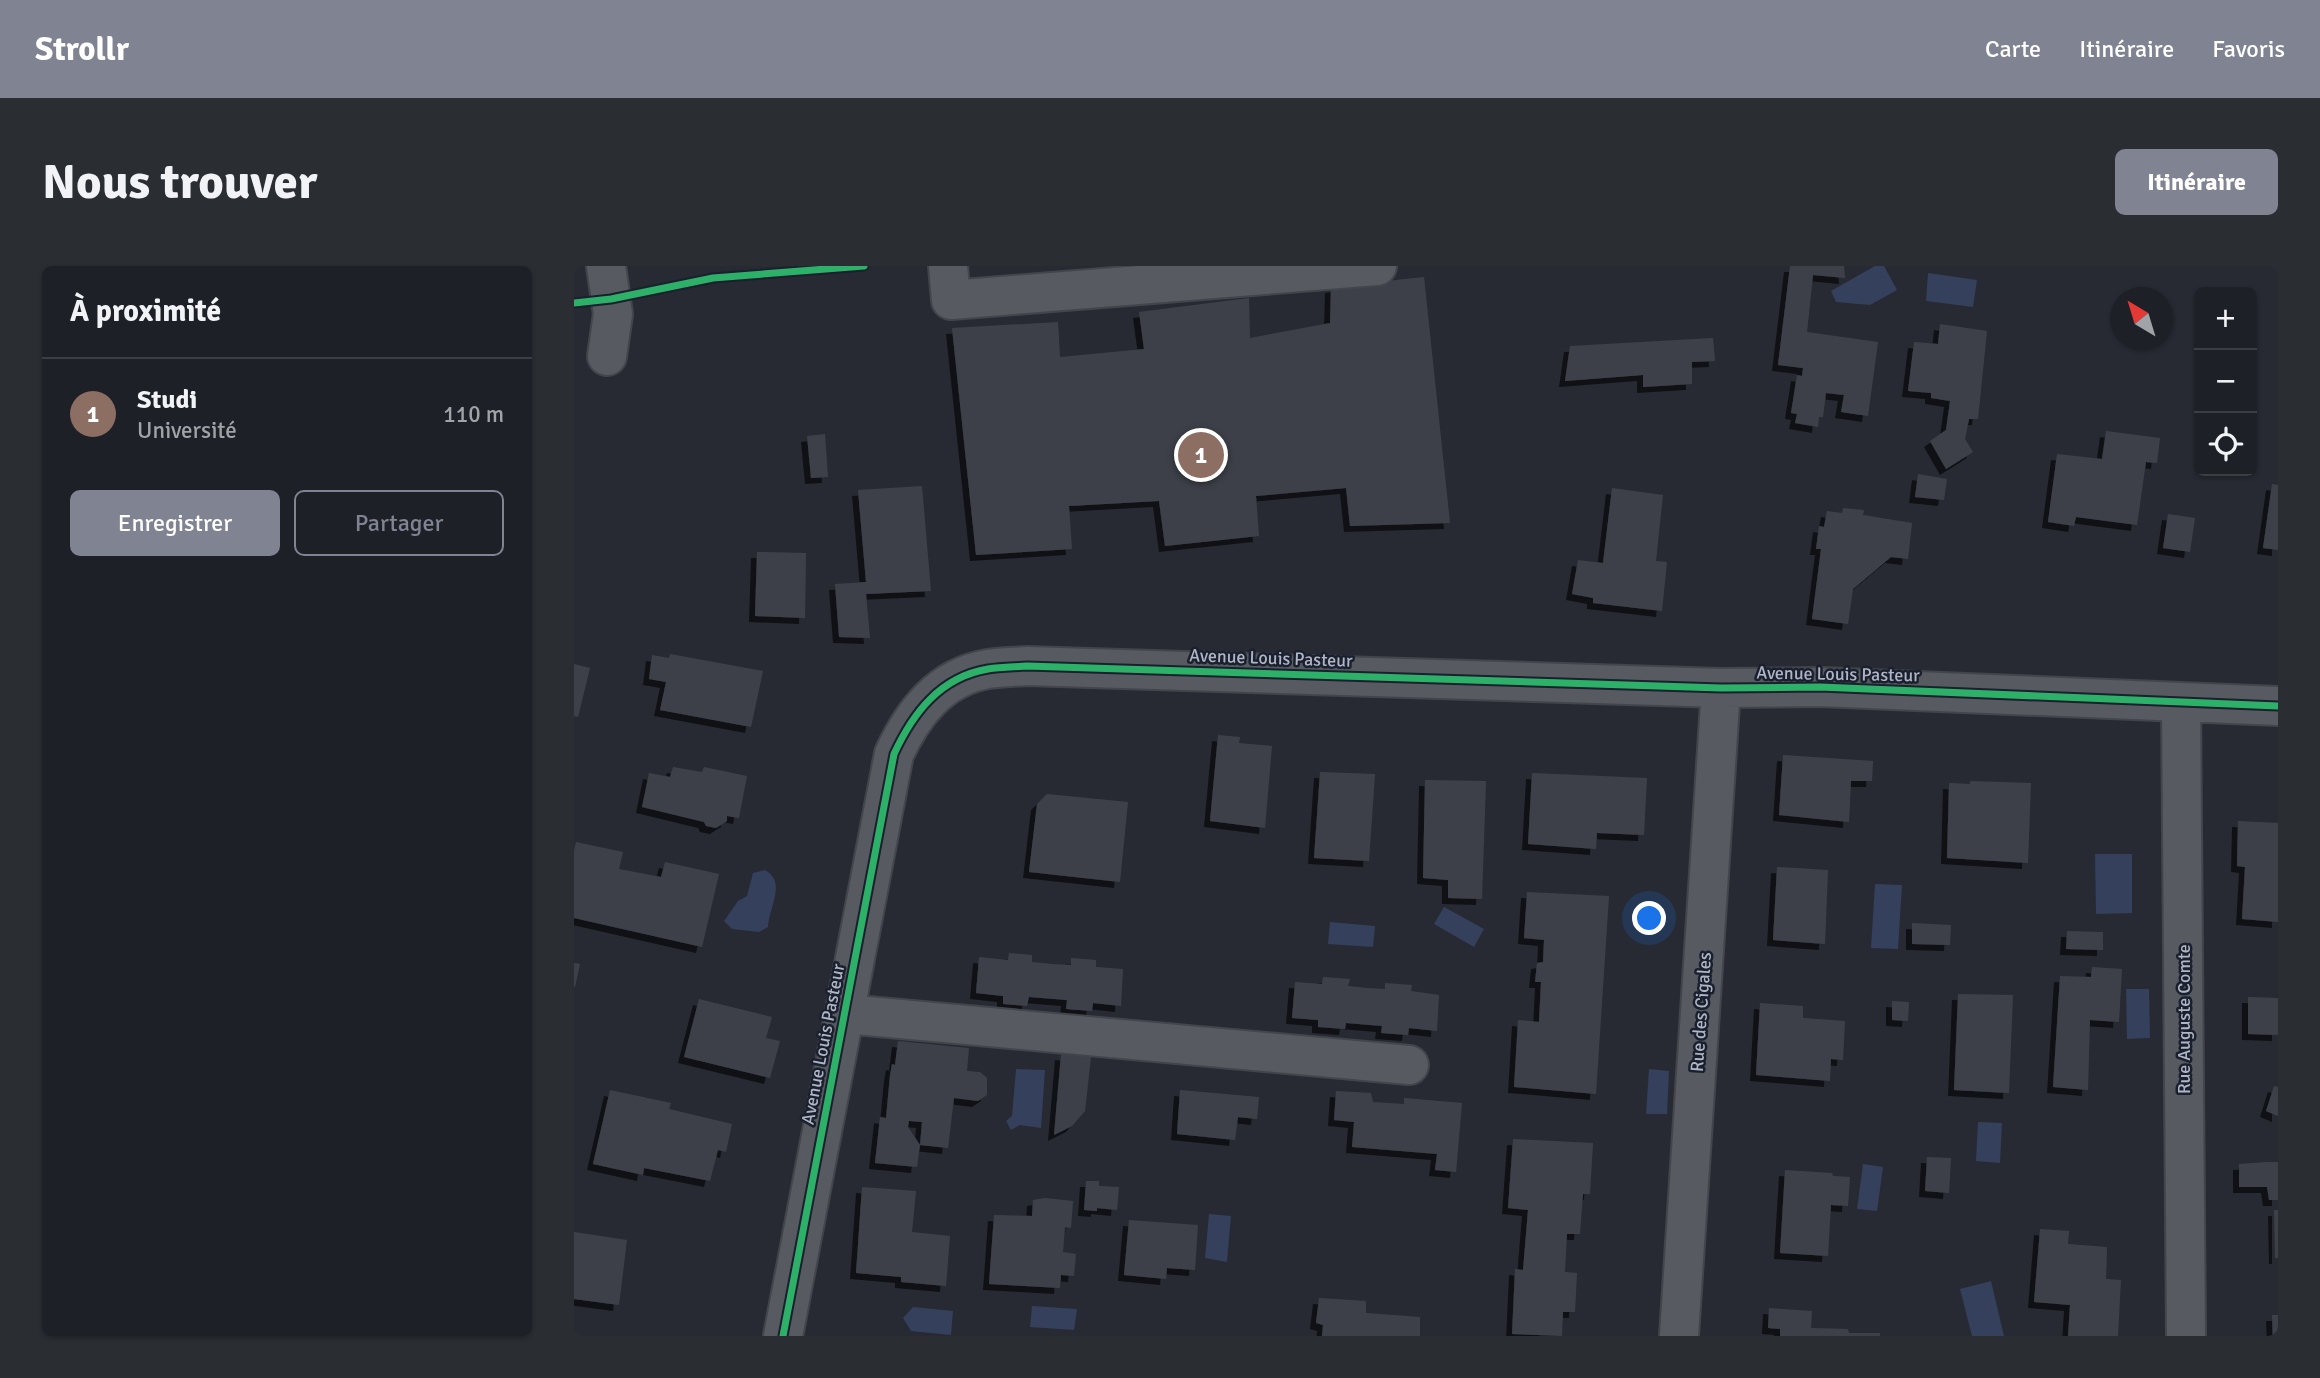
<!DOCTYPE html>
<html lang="fr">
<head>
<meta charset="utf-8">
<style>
  body { margin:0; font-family:Signika,sans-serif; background:#2a2d32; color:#f1f3f6 }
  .controls { position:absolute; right:21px; top:21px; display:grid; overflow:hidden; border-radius:10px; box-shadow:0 2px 5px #0004 }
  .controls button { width:63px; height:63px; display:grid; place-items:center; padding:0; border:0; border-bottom:2px solid #3b3e43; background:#1d2026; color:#f1f3f6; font:35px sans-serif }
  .compass { position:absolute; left:1536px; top:21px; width:63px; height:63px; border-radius:50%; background:#1d2026; box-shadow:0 2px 5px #0004; rotate:322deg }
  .you { position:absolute; left:1076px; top:653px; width:24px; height:24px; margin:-18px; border:5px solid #fff; border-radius:50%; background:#1a73e8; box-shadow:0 0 0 10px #1a73e833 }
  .badge { display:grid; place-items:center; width:46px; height:46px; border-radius:50%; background:#808492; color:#fff; font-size:23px; font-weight:700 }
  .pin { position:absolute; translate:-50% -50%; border:4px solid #fff; box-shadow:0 2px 7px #0006 }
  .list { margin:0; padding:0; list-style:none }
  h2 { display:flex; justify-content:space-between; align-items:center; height:91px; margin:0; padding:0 28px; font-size:30px }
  h2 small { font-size:23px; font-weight:400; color:#a0a3a7 }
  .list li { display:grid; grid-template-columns:46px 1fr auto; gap:21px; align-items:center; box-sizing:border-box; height:112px; padding:0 28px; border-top:2px solid #3b3e43 }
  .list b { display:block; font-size:26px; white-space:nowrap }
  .list p { margin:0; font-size:23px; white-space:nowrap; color:#a0a3a7 }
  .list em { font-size:23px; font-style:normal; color:#a0a3a7 }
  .actions { display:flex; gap:14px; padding:21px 28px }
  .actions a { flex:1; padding:16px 0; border:2px solid #808492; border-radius:10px; text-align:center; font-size:24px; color:#808492 }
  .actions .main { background:#808492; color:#fff }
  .icon { flex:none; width:38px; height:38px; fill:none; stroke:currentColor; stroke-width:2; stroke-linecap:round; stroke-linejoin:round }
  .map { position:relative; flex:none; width:1704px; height:1070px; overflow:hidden; border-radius:10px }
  header { display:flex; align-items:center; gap:42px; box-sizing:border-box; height:98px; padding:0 35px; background:#808492; color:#fff }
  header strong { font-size:33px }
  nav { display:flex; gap:38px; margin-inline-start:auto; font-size:24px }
  .intro { display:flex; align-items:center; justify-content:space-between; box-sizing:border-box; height:168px; padding:0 42px }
  h1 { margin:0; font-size:49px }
  .button { padding:18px 32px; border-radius:10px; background:#808492; color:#fff; font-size:24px; font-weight:700 }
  main { display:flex; gap:42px; padding:0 42px }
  aside { flex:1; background:#1d2026; border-radius:10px; box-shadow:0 2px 5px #0004 }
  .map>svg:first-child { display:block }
  .water { fill:#34405c }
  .building { fill:#3e414a; filter:url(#shadow) }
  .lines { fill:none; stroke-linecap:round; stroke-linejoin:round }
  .minor-casing { stroke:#43454d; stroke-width:42 }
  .minor { stroke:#575a61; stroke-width:38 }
  .cycleway-casing { stroke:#1a202e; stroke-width:11 }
  .cycleway { stroke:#2db169; stroke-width:7 }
  .labels { text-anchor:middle; stroke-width:5; stroke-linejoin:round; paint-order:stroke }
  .street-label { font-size:18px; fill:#b0b5c5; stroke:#1a202e }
</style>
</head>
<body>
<header>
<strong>Strollr</strong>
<nav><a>Carte</a><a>Itinéraire</a><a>Favoris</a></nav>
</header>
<div class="intro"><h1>Nous trouver</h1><a class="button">Itinéraire</a></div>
<main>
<aside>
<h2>À proximité<small></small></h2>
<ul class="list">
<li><span class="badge" style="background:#8d6e63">1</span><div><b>Studi</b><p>Université</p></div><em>110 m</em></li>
</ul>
<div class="actions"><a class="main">Enregistrer</a><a>Partager</a></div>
</aside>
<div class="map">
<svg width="1704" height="1070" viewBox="0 0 1704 1070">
  <defs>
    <filter id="shadow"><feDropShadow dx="-6" dy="6" stdDeviation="0" flood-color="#0009"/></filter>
  </defs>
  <rect width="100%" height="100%" fill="#272a33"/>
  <path class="water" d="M 1301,0 L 1310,0 L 1323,24 L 1296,39 L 1262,36 L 1257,25 Z
    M 1354,7 L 1403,14 L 1399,41 L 1352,35 Z
    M 1521,588 L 1558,588 L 1558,647 L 1522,648 Z
    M 191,604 C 213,616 195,641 194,661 L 185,666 L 158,663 L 150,655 L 164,635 L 173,630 L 179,607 Z
    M 1301,618 L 1328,619 L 1324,683 L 1297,682 Z
    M 870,641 L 910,663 L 900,681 L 860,658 Z
    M 756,656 L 801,660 L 799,681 L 754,678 Z
    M 1552,723 L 1575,723 L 1576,772 L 1553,773 Z
    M 442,803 L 471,804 L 467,862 L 446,859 L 437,864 L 432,855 L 438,850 Z
    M 1075,803 L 1095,805 L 1093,848 L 1072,848 Z
    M 1404,856 L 1428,857 L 1426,897 L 1402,895 Z
    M 1289,898 L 1309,901 L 1303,945 L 1283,943 Z
    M 635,948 L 657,950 L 653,996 L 631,992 Z
    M 1417,1015 L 1430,1070 L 1398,1070 L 1386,1023 Z
    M 458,1040 L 503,1043 L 500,1064 L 456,1061 Z
    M 339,1041 L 379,1045 L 377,1069 L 337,1065 L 329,1052 Z"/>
  <path class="building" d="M 1216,0 L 1270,0 L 1271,12 L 1239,9 L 1233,66 L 1304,76 L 1294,150 L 1267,146 L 1270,129 L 1252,127 L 1249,151 L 1245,151 L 1244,161 L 1221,157 L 1223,148 L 1217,147 L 1223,109 L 1228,110 L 1229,102 L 1204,99 Z
    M 850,11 L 876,257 L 776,260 L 772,222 L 682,230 L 685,270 L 591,280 L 585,235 L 495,240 L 498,283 L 402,289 L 378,62 L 484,56 L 486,91 L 570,83 L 565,46 L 675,32 L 676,72 L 756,57 L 757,21 Z
    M 1366,58 L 1413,65 L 1404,153 L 1395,153 L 1391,173 L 1399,186 L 1372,203 L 1356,175 L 1372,164 L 1376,135 L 1357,132 L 1357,127 L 1334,125 L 1340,76 L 1364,78 Z
    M 1139,72 L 1141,95 L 1118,96 L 1118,118 L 1069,121 L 1069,109 L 991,115 L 996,80 Z
    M 1532,165 L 1586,172 L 1583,197 L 1572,196 L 1563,259 L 1502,251 L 1500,260 L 1474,256 L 1483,188 L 1528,193 Z
    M 251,168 L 254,211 L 237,212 L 233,170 Z
    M 1344,208 L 1373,213 L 1370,234 L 1341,231 Z
    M 1698,218 L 1704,219 L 1704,284 L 1689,282 Z
    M 348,220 L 357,325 L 292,328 L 296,372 L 265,371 L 261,318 L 292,316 L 284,224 Z
    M 1038,222 L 1089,229 L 1082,295 L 1093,296 L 1088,345 L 1019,337 L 1019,332 L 998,328 L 1004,294 L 1029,297 Z
    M 1269,242 L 1290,244 L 1289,249 L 1338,257 L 1334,293 L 1317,291 L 1279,323 L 1274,358 L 1238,353 L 1247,283 L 1242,283 L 1245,260 L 1250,261 L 1253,245 L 1268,247 Z
    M 1594,248 L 1621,252 L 1616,286 L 1589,282 Z
    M 183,286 L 232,287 L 231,352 L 181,350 Z
    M 96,388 L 189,405 L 177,461 L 86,444 L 92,416 L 75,413 L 78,389 L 95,392 Z
    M 0,398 L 16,402 L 4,451 L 0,450 Z
    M 644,469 L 666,471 L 665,477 L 698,480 L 691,562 L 636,555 Z
    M 1209,489 L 1299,495 L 1298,515 L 1277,515 L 1275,556 L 1205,549 Z
    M 99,501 L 128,506 L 130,501 L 173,510 L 165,552 L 153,550 L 153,555 L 142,562 L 132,560 L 130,556 L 68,541 L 75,507 L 96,511 Z
    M 746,506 L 801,508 L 795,595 L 740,592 Z
    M 958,507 L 1073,512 L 1070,569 L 1023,567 L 1022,583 L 954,578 Z
    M 851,514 L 912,515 L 908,633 L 874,632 L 874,614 L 849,612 Z
    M 1396,515 L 1457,517 L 1454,597 L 1373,592 L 1375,517 L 1396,518 Z
    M 473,528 L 554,536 L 546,616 L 455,606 L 463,538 Z
    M 1664,555 L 1704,557 L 1704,656 L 1668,653 L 1671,601 L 1663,600 Z
    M 2,576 L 49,586 L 45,603 L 87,611 L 91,596 L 145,608 L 128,681 L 0,652 L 0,585 Z
    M 1203,601 L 1254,604 L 1251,678 L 1199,674 Z
    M 953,626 L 1035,630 L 1022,828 L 940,821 L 944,754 L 965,756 L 967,716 L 961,716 L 963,697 L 969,696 L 970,674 L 950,672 Z
    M 1338,657 L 1377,659 L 1376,679 L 1338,678 Z
    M 1493,665 L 1529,666 L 1529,684 L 1492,683 Z
    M 435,687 L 458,689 L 458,696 L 478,698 L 497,699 L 497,692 L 522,694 L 522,701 L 549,703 L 547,740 L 519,737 L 518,745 L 492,743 L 493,734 L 455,731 L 453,740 L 429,738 L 429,730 L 402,727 L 405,691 L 434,694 Z
    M 0,697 L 6,698 L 1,721 L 0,721 Z
    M 1518,701 L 1548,703 L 1545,756 L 1516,754 L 1514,824 L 1479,821 L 1486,710 L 1517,711 Z
    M 749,711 L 776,713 L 774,720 L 793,722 L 811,723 L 811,717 L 838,719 L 837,725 L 865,729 L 863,765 L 835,762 L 834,769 L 807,767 L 808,760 L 772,757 L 771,763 L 744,761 L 744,754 L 718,752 L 721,716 L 748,718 Z
    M 1384,728 L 1439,729 L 1435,827 L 1380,824 Z
    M 1674,731 L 1704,732 L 1704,769 L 1674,768 Z
    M 125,733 L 198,751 L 192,772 L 206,775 L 196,812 L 110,791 Z
    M 1318,735 L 1335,736 L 1334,755 L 1318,754 Z
    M 1186,737 L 1229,740 L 1229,752 L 1271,755 L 1269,794 L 1257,793 L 1256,815 L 1182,809 Z
    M 324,775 L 395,782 L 393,805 L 406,806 L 413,812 L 413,829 L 404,835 L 380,832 L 374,882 L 346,879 L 348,856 L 335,855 L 334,861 L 346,879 L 343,901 L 301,897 L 306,851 L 312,852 L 316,809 L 318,798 L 321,799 Z
    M 487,788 L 517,791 L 511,845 L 498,860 L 480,869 Z
    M 1700,820 L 1704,821 L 1704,850 L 1692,845 Z
    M 36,824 L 97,837 L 95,843 L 158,858 L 152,886 L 144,884 L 136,915 L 70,902 L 69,909 L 19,898 Z
    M 606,824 L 685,831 L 683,853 L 664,851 L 661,874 L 603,868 Z
    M 762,825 L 797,827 L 799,836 L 830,838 L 830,832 L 888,837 L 882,906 L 861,904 L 863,888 L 778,881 L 780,856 L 760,854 Z
    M 939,873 L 1019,877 L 1016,928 L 1009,928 L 1006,968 L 993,968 L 991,1006 L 1003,1007 L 1001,1046 L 989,1046 L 988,1070 L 938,1068 L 941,1003 L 949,1004 L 954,944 L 934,942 Z
    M 1353,891 L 1377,892 L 1375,927 L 1351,925 Z
    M 1693,896 L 1704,896 L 1704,934 L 1695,934 L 1693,921 L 1665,921 L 1665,898 Z
    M 1211,904 L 1258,907 L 1259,910 L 1276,911 L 1274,940 L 1257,939 L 1254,990 L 1206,987 Z
    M 512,915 L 525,915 L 525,920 L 545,921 L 543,944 L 523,942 L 523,945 L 510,944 Z
    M 288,921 L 342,925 L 338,966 L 376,970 L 372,1020 L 327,1016 L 327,1011 L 282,1007 Z
    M 471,932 L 499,935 L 497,962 L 491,961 L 489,986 L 502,988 L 500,1010 L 487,1009 L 486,1022 L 415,1018 L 420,949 L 458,950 L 459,934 Z
    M 1700,944 L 1704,944 L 1704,992 L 1701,992 Z
    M 555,954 L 624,959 L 621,1004 L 593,1002 L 592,1013 L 550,1009 Z
    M 1466,963 L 1495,965 L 1494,978 L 1533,981 L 1532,1013 L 1547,1014 L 1544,1070 L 1494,1070 L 1496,1039 L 1460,1036 Z
    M 0,966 L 53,974 L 45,1039 L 0,1033 Z
    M 745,1032 L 792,1035 L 792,1047 L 846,1051 L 846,1070 L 748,1070 L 749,1059 L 742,1057 Z
    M 1195,1042 L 1238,1045 L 1237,1062 L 1274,1063 L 1275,1067 L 1306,1067 L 1306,1070 L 1206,1070 L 1206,1063 L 1194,1062 Z
    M 1698,1049 L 1704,1049 L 1704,1070 L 1699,1070 Z"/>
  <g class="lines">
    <g class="minor-casing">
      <path id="minor" d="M 32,0 L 39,48 L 33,90
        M 374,0 L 377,34 L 803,0
        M 1607,437 L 1612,1070
        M 271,748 L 835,799
        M 209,1070 L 320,488 C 339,447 366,411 414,403 C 427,401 440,401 453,400 L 1147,422 L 1246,421 L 1704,440
        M 1105,1070 L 1147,422"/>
    </g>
    <use href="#minor" class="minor"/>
    <g class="cycleway-casing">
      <path id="cycleway" d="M 0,37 L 37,33 L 139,12 L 290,0
        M 209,1070 L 320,488 C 339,447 366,411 414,403 C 427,401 440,401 453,400 L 1147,422 L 1246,421 L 1704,440"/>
    </g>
    <use href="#cycleway" class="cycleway"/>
  </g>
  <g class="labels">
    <g class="street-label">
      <text transform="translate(697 392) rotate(2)" y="6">Avenue Louis Pasteur</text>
      <text transform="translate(1264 408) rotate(1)" y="6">Avenue Louis Pasteur</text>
      <text transform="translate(1127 746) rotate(-86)" y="6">Rue des Cigales</text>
      <text transform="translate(1610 753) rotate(-90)" y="6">Rue Auguste Comte</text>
      <text transform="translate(249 778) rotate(-79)" y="6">Avenue Louis Pasteur</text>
    </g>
  </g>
</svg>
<div class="controls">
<button>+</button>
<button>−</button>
<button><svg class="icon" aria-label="locate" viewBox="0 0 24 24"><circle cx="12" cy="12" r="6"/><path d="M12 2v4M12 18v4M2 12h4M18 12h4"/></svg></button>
</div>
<svg class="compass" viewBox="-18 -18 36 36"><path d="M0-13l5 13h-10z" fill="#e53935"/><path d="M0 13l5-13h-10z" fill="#a0a3a7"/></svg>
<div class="you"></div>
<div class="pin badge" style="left:627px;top:189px;background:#8d6e63">1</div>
</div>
</main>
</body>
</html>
